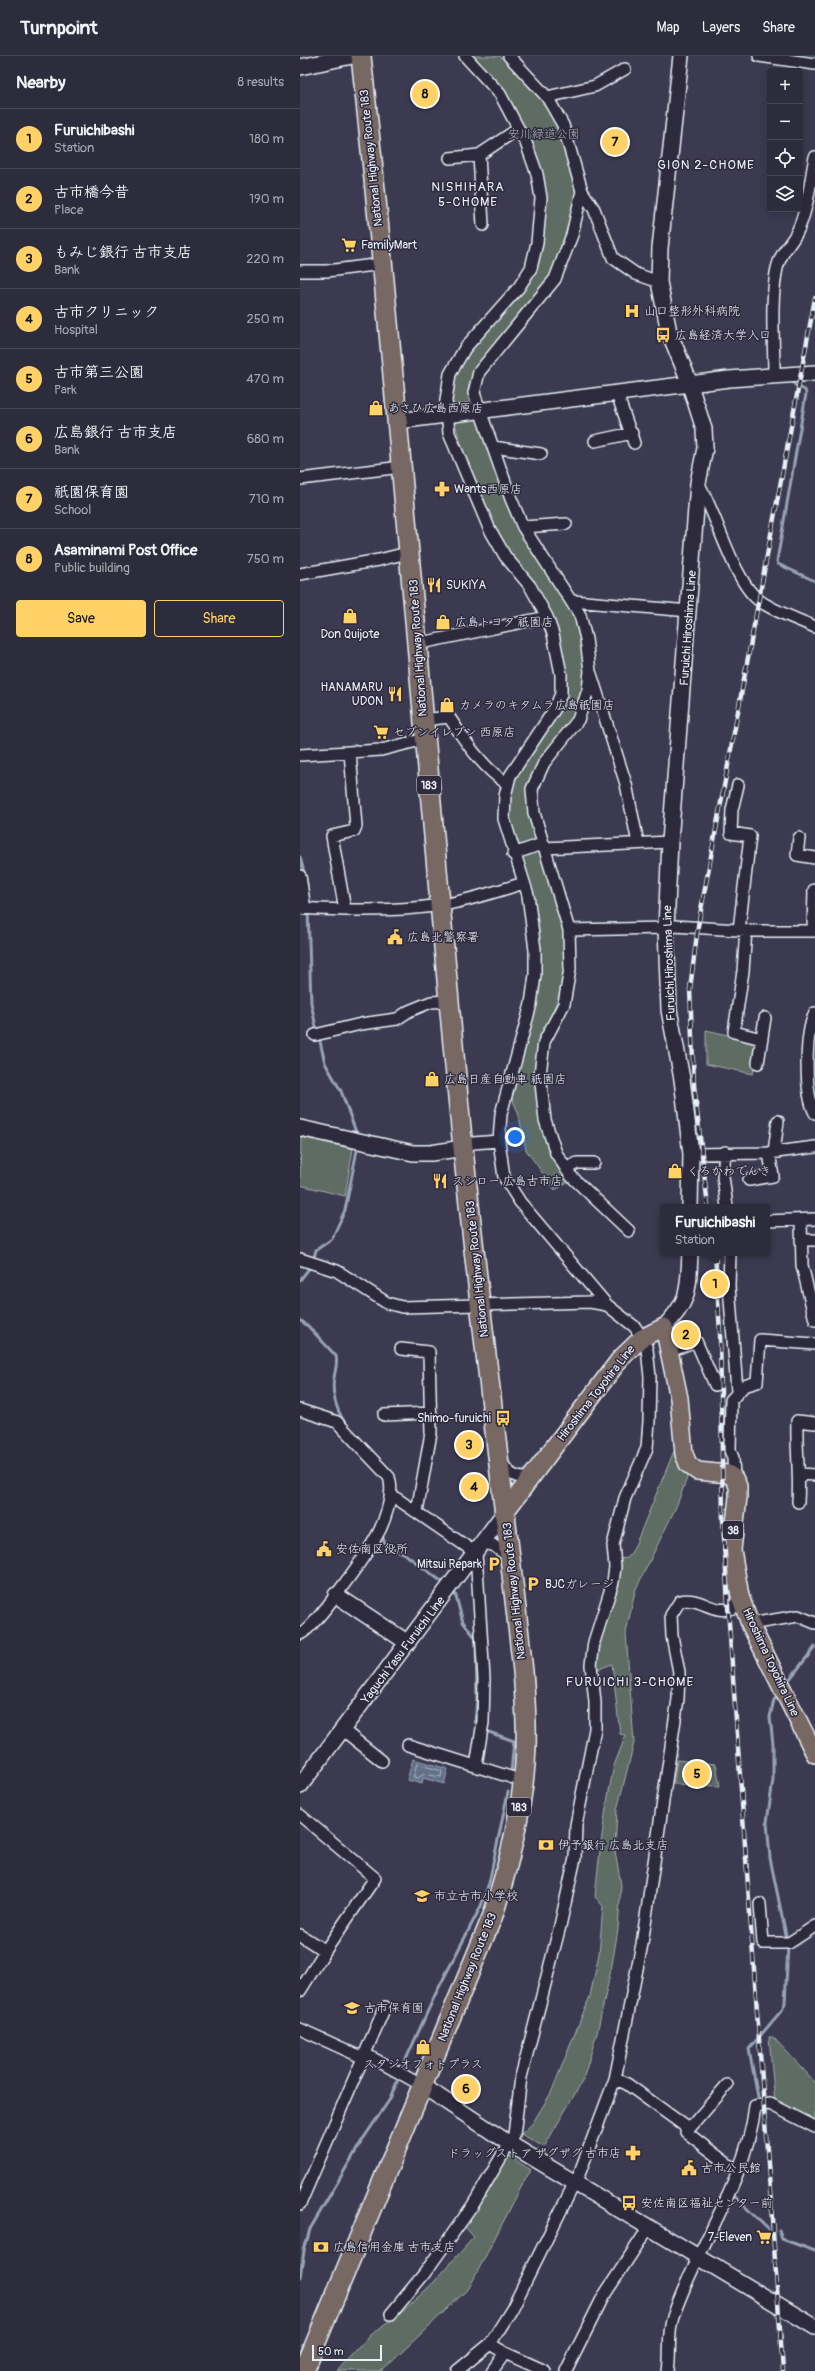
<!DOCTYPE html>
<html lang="en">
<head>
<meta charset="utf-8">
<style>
  body { margin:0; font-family:Pangolin,"Klee One",sans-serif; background:#353443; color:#f1f3f6 }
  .controls { position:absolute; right:12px; top:12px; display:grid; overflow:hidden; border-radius:4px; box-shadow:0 2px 10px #0003 }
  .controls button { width:36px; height:36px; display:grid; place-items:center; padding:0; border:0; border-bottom:1px solid #484856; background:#2d2c3c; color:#f1f3f6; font:20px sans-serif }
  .scale { position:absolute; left:12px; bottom:10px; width:70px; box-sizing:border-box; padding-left:4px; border:2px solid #e8f1f8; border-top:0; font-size:11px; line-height:14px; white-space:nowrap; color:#e8f1f8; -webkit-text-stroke:3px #2f2a3d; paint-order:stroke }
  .you { position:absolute; left:215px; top:1081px; width:14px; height:14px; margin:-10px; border:3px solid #fff; border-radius:50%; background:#1a73e8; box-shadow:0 0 0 6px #1a73e833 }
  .badge { display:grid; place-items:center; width:26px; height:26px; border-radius:50%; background:#ffd166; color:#111; font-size:13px; font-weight:700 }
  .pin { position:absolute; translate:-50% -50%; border:2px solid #fff; box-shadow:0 1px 4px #0006 }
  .popup { position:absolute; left:360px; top:1148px; width:110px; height:52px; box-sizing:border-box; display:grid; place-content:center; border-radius:4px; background:#2d2c3c; filter:drop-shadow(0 1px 3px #0005); font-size:13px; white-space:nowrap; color:#a7a7af }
  .popup b { font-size:15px; color:#f1f3f6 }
  .popup::after { content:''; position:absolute; left:50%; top:100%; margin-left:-8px; border:8px solid transparent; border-top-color:#2d2c3c }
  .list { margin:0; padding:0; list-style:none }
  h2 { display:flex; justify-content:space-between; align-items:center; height:52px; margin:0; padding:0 16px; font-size:17px }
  h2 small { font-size:13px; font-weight:400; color:#a7a7af }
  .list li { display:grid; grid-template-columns:26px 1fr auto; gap:12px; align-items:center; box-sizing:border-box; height:60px; padding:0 16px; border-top:1px solid #484856 }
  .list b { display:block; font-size:15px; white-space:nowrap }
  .list p { margin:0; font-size:13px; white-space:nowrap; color:#a7a7af }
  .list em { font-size:13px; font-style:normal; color:#a7a7af }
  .actions { display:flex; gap:8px; padding:12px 16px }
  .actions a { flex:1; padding:9px 0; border:1px solid #ffd166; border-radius:4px; text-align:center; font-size:14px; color:#ffd166 }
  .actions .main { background:#ffd166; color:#111 }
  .icon { flex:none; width:22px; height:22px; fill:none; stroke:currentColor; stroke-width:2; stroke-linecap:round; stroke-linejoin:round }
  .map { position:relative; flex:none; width:515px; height:2315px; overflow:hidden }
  header { display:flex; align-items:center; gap:24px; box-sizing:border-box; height:56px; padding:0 20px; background:#2d2c3c; border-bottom:1px solid #484856 }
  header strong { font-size:19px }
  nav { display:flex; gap:22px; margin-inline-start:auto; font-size:14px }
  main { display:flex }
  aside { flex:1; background:#2d2c3c }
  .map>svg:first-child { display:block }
  .green { fill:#5e6c63; stroke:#a3aeae }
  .water { fill:#626f88; stroke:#98a3b5 }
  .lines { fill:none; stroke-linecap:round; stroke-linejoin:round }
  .shore { stroke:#b2bdcb; stroke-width:1 }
  .stream { stroke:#98a3b5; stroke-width:3 }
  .street-casing { stroke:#e8f1f8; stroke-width:14 }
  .secondary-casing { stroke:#e8f1f8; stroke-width:18 }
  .primary-casing { stroke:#e8f1f8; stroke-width:20 }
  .highway-casing { stroke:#e8f1f8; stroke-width:22 }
  .street { stroke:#2f2a3d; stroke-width:11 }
  .secondary { stroke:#2f2a3d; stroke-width:15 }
  .primary { stroke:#776864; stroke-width:17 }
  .highway { stroke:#776864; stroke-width:19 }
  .rail-casing { stroke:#e8f1f8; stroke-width:4.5 }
  .rail { stroke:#2f2a3d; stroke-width:3; stroke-dasharray:9; stroke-linecap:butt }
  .labels { text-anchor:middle; stroke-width:3; stroke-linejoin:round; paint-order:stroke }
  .shield { fill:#2f2a3d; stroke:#b0b5c0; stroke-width:1 }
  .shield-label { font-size:11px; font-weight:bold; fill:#e8f1f8 }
  .park-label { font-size:12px; fill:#aab5b5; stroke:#2f2a3d }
  .street-label { font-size:12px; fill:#e8f1f8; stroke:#2f2a3d }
  .poi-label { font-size:12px; fill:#e8f1f8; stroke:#2f2a3d; text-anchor:start }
  .neighbourhood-label { font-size:13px; letter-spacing:1px; fill:#e8f1f8; stroke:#2f2a3d }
</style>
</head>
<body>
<header>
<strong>Turnpoint</strong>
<nav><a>Map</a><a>Layers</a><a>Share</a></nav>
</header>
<main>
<aside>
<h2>Nearby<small>8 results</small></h2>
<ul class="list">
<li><span class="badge">1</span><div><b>Furuichibashi</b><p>Station</p></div><em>180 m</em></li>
<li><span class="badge">2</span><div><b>古市橋今昔</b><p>Place</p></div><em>190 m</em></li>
<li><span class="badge">3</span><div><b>もみじ銀行 古市支店</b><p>Bank</p></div><em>220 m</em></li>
<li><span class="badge">4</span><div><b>古市クリニック</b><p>Hospital</p></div><em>250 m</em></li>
<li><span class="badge">5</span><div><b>古市第三公園</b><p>Park</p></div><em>470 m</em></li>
<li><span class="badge">6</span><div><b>広島銀行 古市支店</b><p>Bank</p></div><em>680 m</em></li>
<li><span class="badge">7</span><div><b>祇園保育園</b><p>School</p></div><em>710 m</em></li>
<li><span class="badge">8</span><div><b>Asaminami Post Office</b><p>Public building</p></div><em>750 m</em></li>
</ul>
<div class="actions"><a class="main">Save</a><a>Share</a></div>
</aside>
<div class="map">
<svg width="515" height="2315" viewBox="0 0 515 2315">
  <rect width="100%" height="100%" fill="#3c3a50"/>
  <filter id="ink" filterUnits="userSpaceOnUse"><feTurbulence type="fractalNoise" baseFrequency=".025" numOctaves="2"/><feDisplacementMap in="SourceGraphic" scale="8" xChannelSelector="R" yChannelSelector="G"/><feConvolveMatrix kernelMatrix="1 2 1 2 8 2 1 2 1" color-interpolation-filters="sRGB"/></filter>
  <g filter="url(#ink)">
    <path class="green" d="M 168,0 L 200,0 L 241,44 L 259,70 L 276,135 L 268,171 L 249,223 L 175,314 L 175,349 L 149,353 L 153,318 L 235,216 L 244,163 L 229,86 Z
      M 178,359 L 197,419 L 211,454 L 230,493 L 270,547 L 280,573 L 286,617 L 280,651 L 267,673 L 240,706 L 227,728 L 228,746 L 239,785 L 216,793 C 213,783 207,771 206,761 C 202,704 268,674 266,620 C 263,558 221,520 193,469 C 176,437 165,400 154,365 Z
      M 242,795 C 253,834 269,873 265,914 C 263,940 246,964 240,989 C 231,1024 238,1064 252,1096 C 256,1106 265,1115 272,1123 L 255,1134 L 226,1094 L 218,1056 L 210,1038 L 226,988 L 239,919 L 234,847 L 222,801 Z
      M 406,974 L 459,986 L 453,1018 L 406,1008 Z
      M 1,1081 L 53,1093 L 45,1140 L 0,1129 Z
      M 374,1395 L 390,1414 L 376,1451 L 335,1535 L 326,1577 L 334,1687 L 317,1754 L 315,1795 L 321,1829 L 318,1873 L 312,1909 L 297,1977 L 283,2024 L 244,2091 L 221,2078 L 232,2068 L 251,2037 L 290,1940 L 299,1898 L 303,1850 L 295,1841 C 299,1800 304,1759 312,1719 C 314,1705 322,1693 325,1679 L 320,1678 L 312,1608 L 296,1614 L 299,1588 L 319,1503 L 328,1502 L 334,1492 Z
      M 377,1704 L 416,1708 L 420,1730 L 373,1728 Z
      M 469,1981 L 473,1981 L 515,2026 L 515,2065 L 475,2047 Z
      M 208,2099 L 230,2114 L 169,2232 L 82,2315 L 37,2315 L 70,2279 L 100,2258 L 134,2226 L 174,2181 L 165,2171 Z"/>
    <path class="water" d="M 113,1703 L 148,1713 L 144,1728 L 123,1722 L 122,1728 L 107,1724 Z"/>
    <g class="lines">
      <path class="shore" d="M 117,1708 L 142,1715 L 141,1721 L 124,1718 L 118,1722 L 114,1721 Z"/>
      <path class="stream" d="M 492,325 L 496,330 L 505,334 L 506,338 L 477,505 L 478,508 L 515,525
        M 0,801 L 7,828
        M 8,854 L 11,947 L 17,976
        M 19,981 L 25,1007 L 41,1035 L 56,1076
        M 502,1020 L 504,1040
        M 13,1205 L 16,1194 L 32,1183 L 45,1154 L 57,1094
        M 0,1224 L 11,1210
        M 0,1264 L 8,1270 L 36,1300 C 38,1308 35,1314 34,1322 C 31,1337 37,1355 45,1367
        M 82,1479 L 85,1488 L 106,1499 L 145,1528
        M 155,1537 L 163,1566 L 175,1581 L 176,1587 L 177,1642 L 175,1666
        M 489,1624 L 515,1591
        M 479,1638 L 474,1644 L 470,1661 L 473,1688 L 473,1724 L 467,1766 L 470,1802 L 487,1884
        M 186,1675 L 214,1685 L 211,1717
        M 103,2010 L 135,1939 L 181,1850 L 189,1827 L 208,1736
        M 459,2046 L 449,1993 L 482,1954 L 485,1947 L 488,1890
        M 440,2124 L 452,2089
        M 435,2136 L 434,2140 L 468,2173
        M 479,2174 L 482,2183 L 515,2195
        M 0,2221 L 4,2195 L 10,2173 L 63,2083 L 90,2043 L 99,2021"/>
      <g class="street-casing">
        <path id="street" d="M 209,0 L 247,41 L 263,69 L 282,135 L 272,179 L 255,223 L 179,316 L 174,337 L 211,443 L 223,471 L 280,559 L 286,583 L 290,615 L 288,634 L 278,664 L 244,707 L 232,733 L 234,757 L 269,874 L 270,913 L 264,948 L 244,986 L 240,1018 L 245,1064 L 256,1097 L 271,1120 L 329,1175
          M 459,0 L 515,8
          M 247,41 L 295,30 L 325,13
          M 150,102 L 179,99
          M 282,135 L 294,153 L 313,202 L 336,218 L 359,226
          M 183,169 L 179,99 L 218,73
          M 0,215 L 27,215 L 82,208
          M 474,318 C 474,284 470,246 477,212 C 482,194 488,192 496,178 C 508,155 510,126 515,101
          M 317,338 L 334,387
          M 295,385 L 332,377
          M 193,391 L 241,398
          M 0,423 L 102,411
          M 398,427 C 416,455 434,528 460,545 C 475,556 497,563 515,571
          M 223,471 L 266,468
          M 0,518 L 79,504 L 111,496
          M 273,545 L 389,555
          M 116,588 L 247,561
          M 291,618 L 326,728 L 338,787
          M 123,664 L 149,661 C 165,685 183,713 208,728
          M 0,699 L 81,694 L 125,683
          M 438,729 L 432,754 L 431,777 L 450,780 L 439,874
          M 499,782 L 497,799 L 515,802
          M 213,798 L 239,789 L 244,792 L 370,786
          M 0,820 L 5,853
          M 0,852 C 47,855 94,856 141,849 C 169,845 197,835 224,827
          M 45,854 L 32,780 L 54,775 L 56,770 L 50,696
          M 269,874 L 366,872 L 374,870 L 454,875 L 515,875
          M 446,874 L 443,915 L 434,976 L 462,983
          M 513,875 L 514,834
          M 515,957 C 505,977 504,1037 515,1057
          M 15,979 L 61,968 L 97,963 L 109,955 L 131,946 L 149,945
          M 458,1007 L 465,962
          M 163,1092 L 173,1087 L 199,1085
          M 425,1096 L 423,1120 L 427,1151
          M 474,1096 L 478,1065
          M 391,1098 L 469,1097 L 515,1091
          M 266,1113 L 277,1107 L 294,1107
          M 449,1124 L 473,1120 L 469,1097
          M 501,1164 L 502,1209 L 515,1264
          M 467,1165 L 515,1163
          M 501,1184 L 515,1184
          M 430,1197 L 429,1230 L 437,1335
          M 0,1203 L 37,1215 L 87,1247 L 102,1251 L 290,1246 L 307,1249
          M 101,1293 L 129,1296 L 131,1377 L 117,1455
          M 370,1295 L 396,1285 L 415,1329
          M 0,1354 L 37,1366 L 89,1421 C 95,1438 84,1468 75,1483 C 67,1497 12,1576 0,1578
          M 84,1359 L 131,1357
          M 202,1406 C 208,1419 217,1423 231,1422
          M 500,1418 L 515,1419
          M 434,1422 L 433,1402 L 430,1394 L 431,1344 L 444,1330 L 457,1326 L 460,1284 L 515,1288
          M 90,1438 L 176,1497 L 184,1623 L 183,1666 L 176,1710
          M 498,1446 C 500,1419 496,1393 497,1365 L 515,1367
          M 182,1487 L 193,1489 L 210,1502
          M 450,1568 L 498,1560 L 515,1567
          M 43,1674 L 82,1705
          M 108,1689 L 223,1725
          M 0,1759 L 75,1822 L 25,1895 L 0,1935
          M 460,1848 L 463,1887 L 489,1887 L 515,1870
          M 0,1879 L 25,1895
          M 0,1973 L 57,1999 L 69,2000 L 123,2030
          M 315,2023 L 327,2028 L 389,2073 L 386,2076 L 438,2116
          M 389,2073 L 427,2029
          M 0,2148 L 85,1951
          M 91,2258 L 124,2218 L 173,2149 L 214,2079 L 221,2021 L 260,1870 L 275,1802 L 276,1769 L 295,1673 L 295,1646 L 291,1609 L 294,1586 L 313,1526 L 315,1511 L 313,1489 L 325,1442 L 347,1392 L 349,1365 L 350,1321 L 347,1293 L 342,1282 L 335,1271 L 307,1249 L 220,1146 L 204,1121 L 199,1085 L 201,1058 L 231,948 L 235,919 L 235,894 L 228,839 L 204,763 L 205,740 L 210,720 L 254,654 L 261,638 L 261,618 L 253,578 L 247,561 L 230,530 L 205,500 L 189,472 L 149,377 L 146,344 L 150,318 L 165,292 L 219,231 L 231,212 L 237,187 L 241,142 L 237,118 L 226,87 L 200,38 L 165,0
          M 190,2288 L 205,2297 L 245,2315
          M 157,2315 L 190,2288 L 212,2253 L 280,2116 L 315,2023 L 342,1888 L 378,1643 L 379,1616 L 372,1580 L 371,1559 L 380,1545 C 400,1540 413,1559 433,1552 L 440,1540
          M 192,2315 L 205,2297
          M 266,2315 L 303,2241 L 349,2171
          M 368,2315 C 371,2297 367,2278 373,2261 C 397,2189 446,2127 455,2050 L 470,2048 L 515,2071"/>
      </g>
      <g class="secondary-casing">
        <path id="secondary" d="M 381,0 L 360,192 L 359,226 L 369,276 L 387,320 L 404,373 L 405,392 L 398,427 L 370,786 L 366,872 L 369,954 L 382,1023 L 391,1098 L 390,1151
          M 0,11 L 52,0
          M 98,365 L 429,323 L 515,317
          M 0,1072 L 113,1097 L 131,1097 L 163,1092
          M 364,1271 C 391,1243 388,1233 390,1197
          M 36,1539 L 108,1587
          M 0,1730 L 205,1456
          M 123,2030 L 210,2088 L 515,2271"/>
      </g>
      <g class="primary-casing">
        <path id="primary" d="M 205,1456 L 320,1303 L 342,1282 L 364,1271 L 379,1342 L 384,1398 L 388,1408 L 397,1415 L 428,1418 L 434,1422 L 438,1430 L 438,1441 L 432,1494 L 440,1540 L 450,1568 L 515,1698"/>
      </g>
      <g class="highway-casing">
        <path id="highway" d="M 4,2315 L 193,1859 C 210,1805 224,1749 226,1691 C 227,1666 225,1641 223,1615 C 203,1434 179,1253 161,1072 C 126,715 100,357 61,0"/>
      </g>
      <use href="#street" class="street"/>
      <use href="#secondary" class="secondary"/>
      <use href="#primary" class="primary"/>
      <use href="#highway" class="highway"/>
      <g class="rail-casing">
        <path id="rail" d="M 408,1151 L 394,1029 L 390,933 L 398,870 L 515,242
          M 415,1197 L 420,1276 L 423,1463 L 429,1567 L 483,2315"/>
      </g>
      <use href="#rail" class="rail"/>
    </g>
  </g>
  <defs>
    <g id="supermarket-bare" transform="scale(1.2)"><path d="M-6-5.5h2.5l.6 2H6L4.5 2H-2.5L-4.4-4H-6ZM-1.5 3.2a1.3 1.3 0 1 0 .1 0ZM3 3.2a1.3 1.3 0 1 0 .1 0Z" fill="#ffd166" stroke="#2f2a3d" stroke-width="2.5" paint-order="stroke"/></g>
    <g id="hospital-bare" transform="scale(1.2)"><path d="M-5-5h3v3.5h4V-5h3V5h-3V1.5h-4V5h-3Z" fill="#ffd166" stroke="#2f2a3d" stroke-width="2.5" paint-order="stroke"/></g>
    <g id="bus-bare" transform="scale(1.2)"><path d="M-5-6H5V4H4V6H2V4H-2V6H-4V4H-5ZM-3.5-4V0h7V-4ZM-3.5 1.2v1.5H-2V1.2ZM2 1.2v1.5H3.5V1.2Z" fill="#ffd166" stroke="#2f2a3d" stroke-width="2.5" paint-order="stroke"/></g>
    <g id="shop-bare" transform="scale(1.2)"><path d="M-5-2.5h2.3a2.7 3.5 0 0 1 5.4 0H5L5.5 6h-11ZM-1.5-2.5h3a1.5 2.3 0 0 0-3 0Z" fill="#ffd166" stroke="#2f2a3d" stroke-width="2.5" paint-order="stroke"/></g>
    <g id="pharmacy-bare" transform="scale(1.2)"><path d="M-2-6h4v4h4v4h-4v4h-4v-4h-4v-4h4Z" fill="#ffd166" stroke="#2f2a3d" stroke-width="2.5" paint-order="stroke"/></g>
    <g id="restaurant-bare" transform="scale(1.2)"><path d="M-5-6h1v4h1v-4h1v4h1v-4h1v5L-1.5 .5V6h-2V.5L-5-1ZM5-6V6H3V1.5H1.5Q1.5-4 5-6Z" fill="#ffd166" stroke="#2f2a3d" stroke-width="2.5" paint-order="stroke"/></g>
    <g id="civic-bare" transform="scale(1.2)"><path d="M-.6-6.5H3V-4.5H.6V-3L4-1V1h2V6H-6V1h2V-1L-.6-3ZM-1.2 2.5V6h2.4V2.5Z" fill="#ffd166" stroke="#2f2a3d" stroke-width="2.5" paint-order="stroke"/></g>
    <g id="parking-bare" transform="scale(1.2)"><path d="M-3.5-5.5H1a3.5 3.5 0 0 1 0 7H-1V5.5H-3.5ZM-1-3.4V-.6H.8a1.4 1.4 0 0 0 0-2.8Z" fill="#ffd166" stroke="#2f2a3d" stroke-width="2.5" paint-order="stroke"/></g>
    <g id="bank-bare" transform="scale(1.2)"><path d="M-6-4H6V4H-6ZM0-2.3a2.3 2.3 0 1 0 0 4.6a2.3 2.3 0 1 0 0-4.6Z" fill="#ffd166" stroke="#2f2a3d" stroke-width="2.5" paint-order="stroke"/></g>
    <g id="school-bare" transform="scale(1.2)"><path d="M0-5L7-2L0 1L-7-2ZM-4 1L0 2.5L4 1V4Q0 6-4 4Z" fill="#ffd166" stroke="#2f2a3d" stroke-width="2.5" paint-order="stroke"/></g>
  </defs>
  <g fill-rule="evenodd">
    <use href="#supermarket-bare" x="49" y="189"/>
    <use href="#hospital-bare" x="332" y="255"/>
    <use href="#bus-bare" x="363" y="279"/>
    <use href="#shop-bare" x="76" y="352"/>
    <use href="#pharmacy-bare" x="142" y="433"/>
    <use href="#restaurant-bare" x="134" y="529"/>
    <use href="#shop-bare" x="50" y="560"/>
    <use href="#shop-bare" x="143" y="566"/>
    <use href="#restaurant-bare" x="95" y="638"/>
    <use href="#shop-bare" x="147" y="649"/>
    <use href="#supermarket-bare" x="81" y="676"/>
    <use href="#civic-bare" x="95" y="881"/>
    <use href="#shop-bare" x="132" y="1023"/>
    <use href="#shop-bare" x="375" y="1115"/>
    <use href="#restaurant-bare" x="140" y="1125"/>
    <use href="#bus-bare" x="203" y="1362"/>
    <use href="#civic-bare" x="24" y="1493"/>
    <use href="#parking-bare" x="194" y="1508"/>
    <use href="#parking-bare" x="233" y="1528"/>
    <use href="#bank-bare" x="246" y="1789"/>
    <use href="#school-bare" x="122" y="1840"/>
    <use href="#school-bare" x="52" y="1952"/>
    <use href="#shop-bare" x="123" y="1991"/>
    <use href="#pharmacy-bare" x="333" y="2097"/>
    <use href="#civic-bare" x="389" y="2112"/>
    <use href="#bus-bare" x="329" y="2147"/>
    <use href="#supermarket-bare" x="464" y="2181"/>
    <use href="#bank-bare" x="21" y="2191"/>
  </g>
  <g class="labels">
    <g class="shield">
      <rect x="117" y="720" width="24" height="18" rx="3"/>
      <rect x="423" y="1465" width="20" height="18" rx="3"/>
      <rect x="207" y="1742" width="24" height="18" rx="3"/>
    </g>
    <g class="shield-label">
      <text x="129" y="733">183</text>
      <text x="433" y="1478">38</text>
      <text x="219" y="1755">183</text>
    </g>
    <g class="park-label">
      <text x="244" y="82">安川緑道公園</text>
    </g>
    <g class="street-label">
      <text transform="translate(71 102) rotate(-96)" y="4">National Highway Route 183</text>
      <text transform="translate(388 572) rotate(-86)" y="4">Furuichi Hiroshima Line</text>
      <text transform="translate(118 592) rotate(-94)" y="4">National Highway Route 183</text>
      <text transform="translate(369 907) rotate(-92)" y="4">Furuichi Hiroshima Line</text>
      <text transform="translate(177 1213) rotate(-96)" y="4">National Highway Route 183</text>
      <text transform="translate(296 1337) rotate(-52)" y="4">Hiroshima Toyohira Line</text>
      <text transform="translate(214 1535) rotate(-96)" y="4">National Highway Route 183</text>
      <text transform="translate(103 1594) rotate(-53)" y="4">Yaguchi Yasu Furuichi Line</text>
      <text transform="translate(471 1606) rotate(65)" y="4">Hiroshima Toyohira Line</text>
      <text transform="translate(167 1921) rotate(-68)" y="4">National Highway Route 183</text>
    </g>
    <g class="poi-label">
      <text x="61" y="193">FamilyMart</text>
      <text x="344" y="259">山口整形外科病院</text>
      <text x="375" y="283">広島経済大学入口</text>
      <text x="88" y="356">あさひ広島西原店</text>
      <text x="154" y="437">Wants西原店</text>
      <text x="146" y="533">SUKIYA</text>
      <text x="155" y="570">広島トヨタ 祇園店</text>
      <text x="50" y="582" text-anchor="middle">Don Quijote</text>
      <text x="83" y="635" text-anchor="end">HANAMARU<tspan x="83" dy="14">UDON</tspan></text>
      <text x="159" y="653">カメラのキタムラ広島祇園店</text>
      <text x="93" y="680">セブンイレブン 西原店</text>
      <text x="107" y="885">広島北警察署</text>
      <text x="144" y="1027">広島日産自動車 祇園店</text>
      <text x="387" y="1119">くろかわでんき</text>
      <text x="152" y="1129">スシロー 広島古市店</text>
      <text x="191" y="1366" text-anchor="end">Shimo-furuichi</text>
      <text x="36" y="1497">安佐南区役所</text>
      <text x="182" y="1512" text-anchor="end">Mitsui Repark</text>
      <text x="245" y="1532">BJCガレージ</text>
      <text x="258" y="1793">伊予銀行 広島北支店</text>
      <text x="134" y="1844">市立古市小学校</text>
      <text x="64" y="1956">古市保育園</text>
      <text x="123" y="2012" text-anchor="middle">スタジオフォトプラス</text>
      <text x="321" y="2101" text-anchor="end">ドラッグストア ザグザグ 古市店</text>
      <text x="401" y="2116">古市公民館</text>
      <text x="341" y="2151">安佐南区福祉センター前</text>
      <text x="452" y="2185" text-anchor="end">7-Eleven</text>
      <text x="33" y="2195">広島信用金庫 古市支店</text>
    </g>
    <g class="neighbourhood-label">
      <text x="406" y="113">GION 2-CHOME</text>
      <text x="168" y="135">NISHIHARA<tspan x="168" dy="15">5-CHOME</tspan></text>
      <text x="330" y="1630">FURUICHI 3-CHOME</text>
    </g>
  </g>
</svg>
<div class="controls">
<button>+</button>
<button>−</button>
<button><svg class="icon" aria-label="locate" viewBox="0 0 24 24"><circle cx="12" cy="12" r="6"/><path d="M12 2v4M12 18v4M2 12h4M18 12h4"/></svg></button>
<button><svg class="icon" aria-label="layers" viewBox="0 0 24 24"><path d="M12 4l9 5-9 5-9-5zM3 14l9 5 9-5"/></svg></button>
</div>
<div class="scale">50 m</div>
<div class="you"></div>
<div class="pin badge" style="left:415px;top:1228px">1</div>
<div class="popup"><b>Furuichibashi</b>Station</div>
<div class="pin badge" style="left:386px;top:1279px">2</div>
<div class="pin badge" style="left:169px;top:1389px">3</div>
<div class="pin badge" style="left:174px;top:1431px">4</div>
<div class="pin badge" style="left:397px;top:1718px">5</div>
<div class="pin badge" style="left:166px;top:2033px">6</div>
<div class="pin badge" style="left:315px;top:86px">7</div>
<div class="pin badge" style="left:125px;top:38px">8</div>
</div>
</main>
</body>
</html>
